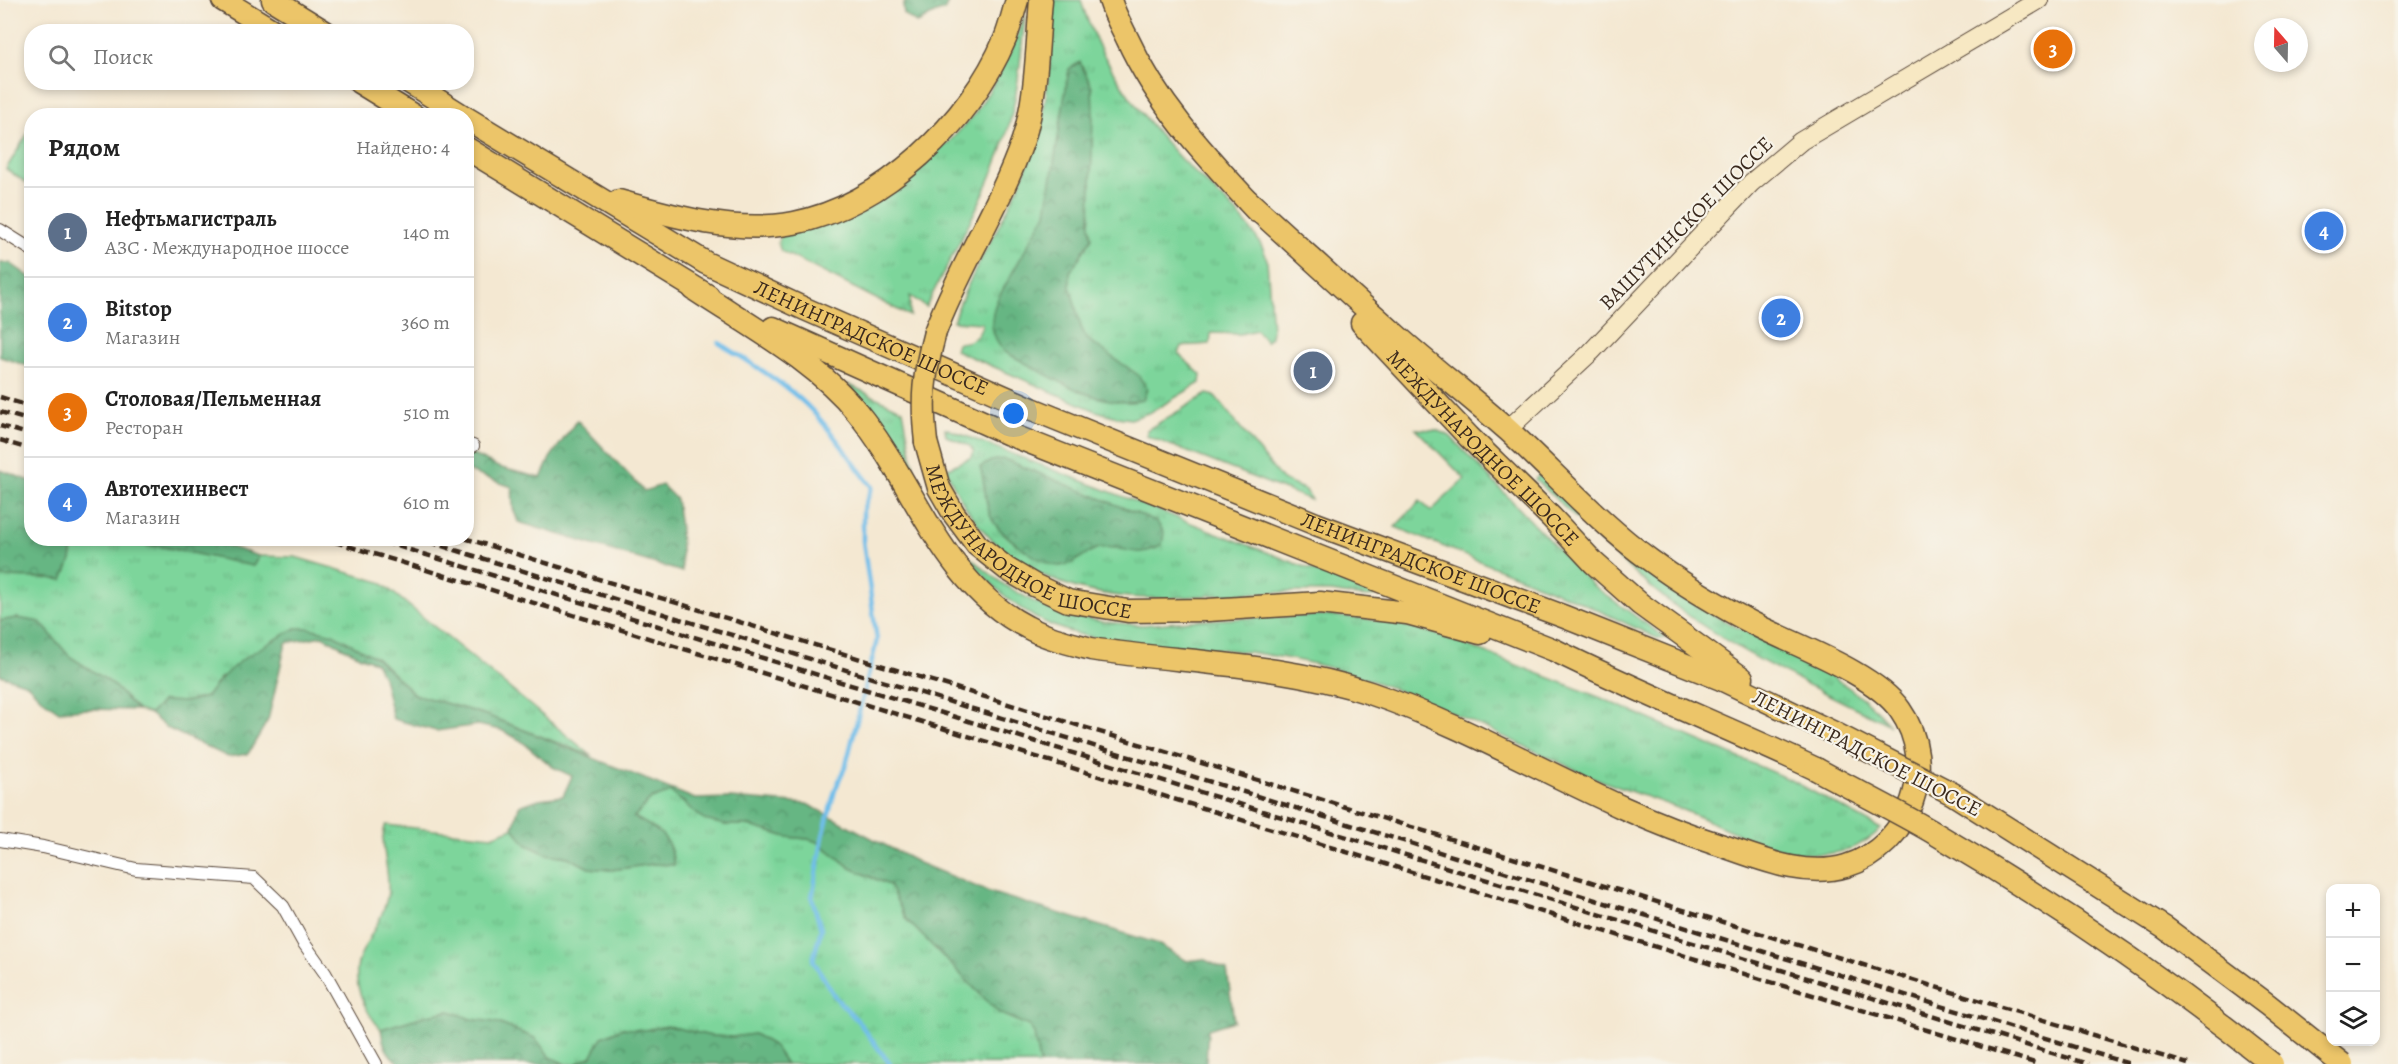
<!DOCTYPE html>
<html lang="ru">
<head>
<meta charset="utf-8">
<style>
  body { margin:0; font-family:Alegreya,serif; background:#f6f6f6; color:#222 }
  .controls { position:absolute; right:18px; bottom:18px; display:grid; overflow:hidden; border-radius:12px; box-shadow:0 3px 9px #0003 }
  .controls button { width:54px; height:54px; display:grid; place-items:center; padding:0; border:0; border-bottom:2px solid #e0e0e0; background:#fff; color:#222; font:30px sans-serif }
  .compass { position:absolute; left:2254px; top:18px; width:54px; height:54px; border-radius:50%; background:#fff; box-shadow:0 3px 9px #0003; rotate:340deg }
  .you { position:absolute; left:1014px; top:414px; width:21px; height:21px; margin:-15px; border:4px solid #fff; border-radius:50%; background:#1a73e8; box-shadow:0 0 0 9px #1a73e833 }
  .badge { display:grid; place-items:center; width:39px; height:39px; border-radius:50%; background:#2563eb; color:#fff; font-size:20px; font-weight:700 }
  .pin { position:absolute; translate:-50% -50%; border:3px solid #fff; box-shadow:0 2px 6px #0006 }
  .list { margin:0; padding:0; list-style:none }
  h2 { display:flex; justify-content:space-between; align-items:center; height:78px; margin:0; padding:0 24px; font-size:26px }
  h2 small { font-size:20px; font-weight:400; color:#767676 }
  .list li { display:grid; grid-template-columns:39px 1fr auto; gap:18px; align-items:center; box-sizing:border-box; height:90px; padding:0 24px; border-top:2px solid #e0e0e0 }
  .list b { display:block; font-size:22px; white-space:nowrap }
  .list p { margin:0; font-size:20px; white-space:nowrap; color:#767676 }
  .list em { font-size:20px; font-style:normal; color:#767676 }
  .icon { flex:none; width:33px; height:33px; fill:none; stroke:currentColor; stroke-width:2; stroke-linecap:round; stroke-linejoin:round }
  .map { position:relative; flex:none; width:2398px; height:1064px; overflow:hidden }
  .search { position:absolute; background:#fff; box-shadow:0 3px 9px #0003; left:24px; top:24px; width:450px; height:66px; display:flex; align-items:center; gap:15px; box-sizing:border-box; padding:0 21px; border-radius:24px; color:#767676; font-size:22px }
  .panel { position:absolute; background:#fff; box-shadow:0 3px 9px #0003; left:24px; top:108px; width:450px; height:438px; border-radius:24px }
  .map>svg:first-child { display:block }
  .grass { fill:url(#grass-tufts); stroke:#5c805c; stroke-width:1.5 }
  .forest { fill:url(#forest-crowns); stroke:#507050; stroke-width:1.5 }
  .garden { fill:#7dd59b; stroke:#5c805c; stroke-width:1.5 }
  .lines { fill:none; stroke-linecap:round; stroke-linejoin:round }
  .stream { stroke:#70beea; stroke-width:4.5 }
  .street-casing { stroke:#574639; stroke-width:14 }
  .secondary-casing { stroke:#574639; stroke-width:20 }
  .highway-casing { stroke:#574639; stroke-width:25 }
  .street { stroke:#fff; stroke-width:12 }
  .secondary { stroke:#f7e8c3; stroke-width:18 }
  .highway { stroke:#ecc569; stroke-width:22 }
  .rail { stroke:#3b2a1e; stroke-width:4.5; stroke-dasharray:9 4.5; stroke-linecap:butt }
  .highway-bridge-casing { stroke:#574639; stroke-width:25; stroke-linecap:butt }
  .highway-bridge { stroke:#ecc569; stroke-width:22 }
  .labels { text-anchor:middle; stroke-width:4.5; stroke-linejoin:round; paint-order:stroke }
  .street-label { font-size:21px; fill:#3b2a1e; stroke:#f7f3e8 }
</style>
</head>
<body>
<div class="map">
<svg width="2398" height="1064" viewBox="0 0 2398 1064">
  <defs>
    <pattern id="grass-tufts" width="24" height="20" patternUnits="userSpaceOnUse" patternTransform="scale(1.5)"><rect width="24" height="20" fill="#7dd59b"/><path d="M3 7l-1-3M5 7V3M7 7l1-3M15 17l-1-3M17 17v-4M19 17l1-3" fill="none" stroke="#6db785"/></pattern>
    <pattern id="forest-crowns" width="20" height="18" patternUnits="userSpaceOnUse" patternTransform="scale(1.5)"><rect width="20" height="18" fill="#66b683"/><path d="M2 6a3 3 0 1 1 6 0M12 15a3 3 0 1 1 6 0" fill="none" stroke="#55946b"/></pattern>
  </defs>
  <rect width="100%" height="100%" fill="#f7f3e8"/>
  <filter id="ink" filterUnits="userSpaceOnUse"><feTurbulence type="fractalNoise" baseFrequency=".0167" numOctaves="2"/><feDisplacementMap in="SourceGraphic" scale="12" xChannelSelector="R" yChannelSelector="G"/><feConvolveMatrix kernelMatrix="1 2 1 2 8 2 1 2 1" color-interpolation-filters="sRGB"/></filter>
  <filter id="wash" filterUnits="userSpaceOnUse"><feTurbulence type="fractalNoise" baseFrequency=".008" numOctaves="4" result="noise"/><feDisplacementMap in="SourceGraphic" scale="24" xChannelSelector="R" yChannelSelector="G"/><feGaussianBlur stdDeviation="1.35" result="paint"/><feColorMatrix in="noise" values="0 0 0 0 0 0 0 0 0 0 0 0 0 0 0 0 0 1.4 0 .05"/><feComposite in="paint" operator="in"/></filter>
  <g filter="url(#wash)">
    <rect width="100%" height="100%" fill="#f4e8d2"/>
    <path class="grass" d="M 1052,0 L 1081,0 C 1097,58 1138,112 1178,156 C 1203,183 1259,225 1267,260 L 1272,330 L 1271,337 L 1266,342 L 1256,330 L 1240,334 L 1211,333 L 1210,344 L 1182,346 L 1179,354 L 1201,375 L 1200,383 L 1151,412 L 1131,419 L 1117,417 L 1096,411 L 955,350 L 957,343 C 970,343 981,337 982,323 L 953,321 C 975,259 1017,205 1036,141 C 1050,97 1051,46 1052,0 Z
      M 1025,14 C 1021,54 1018,97 1006,136 C 989,192 952,254 926,307 L 910,296 L 910,316 L 781,251 L 778,243 L 782,234 L 948,143 L 974,115 L 995,82 L 1012,49 Z
      M 847,384 L 903,410 L 914,469 L 923,495 C 901,452 881,419 847,384 Z
      M 1207,394 L 1215,396 L 1282,480 L 1306,490 L 1311,500 L 1147,436 L 1147,430 Z
      M 945,428 L 1375,594 L 1375,596 C 1362,599 1344,593 1330,592 C 1307,591 1284,592 1262,593 C 1217,593 1173,601 1129,597 C 1043,590 979,550 946,469 L 972,457 L 974,452 L 970,446 L 946,436 Z
      M 1416,429 L 1436,430 L 1450,436 L 1592,585 L 1666,638 L 1659,639 L 1576,600 L 1395,527 L 1420,501 L 1431,511 L 1465,479 Z
      M 1541,474 C 1572,501 1603,528 1634,555 C 1649,567 1663,582 1679,593 C 1747,642 1835,660 1890,725 C 1820,690 1746,658 1682,611 C 1629,573 1583,524 1535,479 Z
      M 74,539 L 114,539 L 121,543 L 164,547 L 253,566 L 259,556 L 295,557 L 380,582 L 592,756 L 486,715 L 414,694 L 377,658 L 309,628 L 220,678 L 206,697 L 185,702 L 163,701 L 150,714 L 137,710 L 111,683 L 69,656 L 40,622 L 16,618 L 0,621 L 0,577 L 48,578 L 63,580 L 71,560 Z
      M 958,548 L 1003,584 L 1034,602 L 1068,615 L 1103,622 L 1143,625 L 1202,620 L 1326,615 L 1386,621 L 1440,635 L 1601,698 L 1795,782 L 1881,829 C 1859,850 1832,857 1802,853 C 1761,848 1723,826 1685,811 C 1655,799 1624,790 1595,778 C 1506,740 1421,692 1327,667 C 1288,657 1247,651 1208,648 C 1150,644 1089,646 1036,618 C 1005,601 982,574 958,548 Z
      M 671,792 L 688,807 L 725,825 L 747,825 L 787,837 L 808,839 L 818,842 L 851,868 L 889,885 L 906,919 L 999,1013 L 1029,1026 L 1034,1033 L 1039,1062 L 1043,1064 L 786,1064 L 774,1046 L 754,1034 L 733,1037 L 711,1036 L 668,1026 L 645,1030 L 622,1028 L 602,1037 L 591,1057 L 575,1064 L 565,1064 L 550,1057 L 535,1038 L 495,1022 L 471,1020 L 450,1011 L 428,1015 L 381,1029 C 365,1012 350,981 360,957 C 369,935 387,914 388,889 C 390,872 378,838 386,825 L 492,836 L 513,828 L 527,845 L 547,854 L 568,857 L 589,868 L 611,870 L 653,864 L 674,865 C 671,836 658,830 634,817 L 651,799 Z"/>
    <path class="forest" d="M 906,0 L 949,0 L 944,11 C 932,12 927,20 916,23 L 904,14 L 903,6 Z
      M 1080,62 L 1092,87 L 1093,113 L 1090,224 L 1092,238 L 1070,272 L 1070,286 L 1081,327 L 1087,339 L 1138,375 L 1147,388 L 1143,400 C 1099,411 1043,372 1005,352 C 990,335 989,321 997,300 L 1046,213 L 1069,69 Z
      M 0,263 L 10,263 L 31,278 L 31,367 L 0,357 Z
      M 577,420 L 644,491 L 662,485 L 676,499 L 680,528 L 682,572 L 518,522 L 513,508 L 512,487 L 467,471 L 467,452 L 498,467 L 541,478 L 550,458 Z
      M 1004,459 L 1156,521 L 1164,532 L 1162,545 C 1131,561 1128,544 1100,548 C 1085,551 1076,565 1059,566 C 1042,566 1002,535 993,521 C 984,506 986,484 980,467 L 991,461 Z
      M 0,470 L 31,481 L 32,538 L 74,539 L 71,560 L 63,580 L 48,578 L 0,577 Z
      M 114,539 L 206,539 L 259,556 L 253,566 L 164,547 L 121,543 Z
      M 16,618 L 40,622 L 69,656 L 111,683 L 137,710 L 85,709 L 59,711 L 42,699 L 27,684 L 0,675 L 0,621 Z
      M 296,628 L 309,628 L 333,634 L 377,658 L 414,694 L 486,715 L 695,799 L 730,798 L 807,804 L 919,863 L 989,892 L 1156,943 L 1187,961 L 1203,959 L 1227,970 L 1234,1021 L 1208,1029 L 1206,1064 L 1043,1064 L 1039,1062 L 1034,1033 L 1029,1026 L 999,1013 L 906,919 L 889,885 L 851,868 L 818,842 L 808,839 L 787,837 L 747,825 L 725,825 L 704,820 L 671,792 L 651,799 L 634,817 C 661,833 668,832 674,865 L 653,864 L 611,870 L 589,868 L 568,857 L 547,854 L 527,845 L 513,828 L 519,806 L 539,799 L 563,796 L 572,776 L 553,767 L 520,740 L 501,730 L 478,725 L 436,731 L 393,719 L 383,677 L 375,662 L 361,657 L 322,636 L 286,643 L 268,720 L 248,754 L 228,757 L 167,728 L 150,714 L 163,701 L 185,702 L 206,697 C 233,659 258,650 296,628 Z
      M 450,1011 L 471,1019 L 495,1022 L 535,1038 L 550,1057 L 565,1064 L 400,1064 C 387,1054 383,1046 381,1029 L 428,1015 Z
      M 668,1026 L 711,1036 L 733,1037 L 754,1034 L 774,1046 L 786,1064 L 575,1064 L 591,1057 L 602,1037 L 623,1028 L 645,1030 Z"/>
    <path class="garden" d="M 31,128 L 31,186 L 6,169 Z"/>
    <g class="lines">
      <path class="stream" d="M 719,343 C 747,360 774,377 799,398 C 827,423 849,457 872,487 L 863,510 L 863,541 L 877,640 L 846,765 L 835,790 L 823,836 L 812,898 L 821,929 L 813,960 L 835,997 L 858,1021 L 890,1064"/>
    </g>
  </g>
  <g filter="url(#ink)">
    <g class="lines">
      <g class="street-casing">
        <path id="street" d="M 0,230 L 32,250
          M 466,444 L 473,446
          M 0,840 L 43,847 L 136,869 L 254,878 L 283,906 L 303,942 L 325,973 L 376,1064"/>
      </g>
      <g class="secondary-casing">
        <path id="secondary" d="M 1507,430 L 1591,352 L 1751,183 L 1801,141 L 2039,0"/>
      </g>
      <g class="highway-casing">
        <g id="highway">
          <path d="M 223,0 L 275,32"/>
          <path d="M 273,0 L 325,32"/>
          <path d="M 1110,0 C 1114,13 1121,26 1127,38 C 1158,106 1207,157 1257,211"/>
          <path d="M 359,82 L 414,116"/>
          <path d="M 409,82 L 463,116"/>
          <path id="s1" d="M 466,118 L 706,263 L 805,309 L 1032,409 L 1316,524 L 1565,617 L 1721,679 L 1834,733"/>
          <path d="M 466,148 L 708,296"/>
          <path d="M 619,201 C 675,217 736,234 794,223 C 884,205 970,122 1005,39 C 1010,27 1013,13 1017,0"/>
          <path d="M 694,289 C 748,325 816,361 857,412 C 914,481 942,584 1027,627 C 1047,638 1069,643 1091,649 C 1184,663 1281,663 1370,693 C 1489,733 1594,805 1714,843 C 1755,856 1802,879 1846,866 C 1911,846 1939,765 1900,710 C 1875,674 1800,647 1760,627 C 1721,607 1685,586 1650,560 C 1599,523 1556,474 1509,431 C 1472,398 1434,369 1397,336 C 1347,292 1298,246 1248,201"/>
          <path id="s2" d="M 1362,323 L 1469,437 L 1551,517 L 1594,563 L 1640,604 L 1742,678"/>
          <path d="M 773,328 L 1009,434 L 1554,650 C 1640,693 1729,728 1816,769"/>
          <path d="M 935,332 C 960,266 1000,206 1023,140 C 1037,98 1037,44 1041,0"/>
          <path id="s3" d="M 926,442 L 939,488 L 954,514 L 977,545 L 1007,569 L 1034,585 L 1068,601 L 1128,611 L 1208,610 L 1320,603 L 1407,613 L 1480,633"/>
        </g>
      </g>
      <use href="#street" class="street"/>
      <use href="#secondary" class="secondary"/>
      <use href="#highway" class="highway"/>
      <path class="rail" d="M 0,397 L 32,407
        M 0,412 L 32,421
        M 0,426 L 32,435
        M 0,440 L 32,450
        M 322,538 L 2038,1064
        M 371,538 L 2088,1064
        M 416,538 L 2130,1064
        M 464,538 L 2188,1064"/>
      <g class="highway-bridge-casing">
        <path id="highway-bridge" d="M 926,442 C 921,399 924,373 935,332
          M 1834,733 L 1953,794 L 2165,928 L 2268,1005 L 2342,1064
          M 1816,769 C 1856,791 1897,811 1936,834 C 2052,902 2167,980 2272,1064"/>
      </g>
      <use href="#highway-bridge" class="highway-bridge"/>
    </g>
  </g>
  <g class="labels">
    <g class="street-label">
      <text transform="translate(1686 223) rotate(-45)" y="7">ВАШУТИНСКОЕ ШОССЕ</text>
      <text dy="7" stroke="none"><textPath href="#s1" startOffset="462">ЛЕНИНГРАДСКОЕ ШОССЕ</textPath></text>
      <text dy="7" stroke="none"><textPath href="#s2" startOffset="174">МЕЖДУНАРОДНОЕ ШОССЕ</textPath></text>
      <text dy="7" stroke="none"><textPath href="#s3" startOffset="156">МЕЖДУНАРОДНОЕ ШОССЕ</textPath></text>
      <text dy="7" stroke="none"><textPath href="#s1" startOffset="1056">ЛЕНИНГРАДСКОЕ ШОССЕ</textPath></text>
      <text transform="translate(1867 753) rotate(27)" y="7">ЛЕНИНГРАДСКОЕ ШОССЕ</text>
    </g>
  </g>
</svg>
<div class="controls">
<button>+</button>
<button>−</button>
<button><svg class="icon" aria-label="layers" viewBox="0 0 24 24"><path d="M12 4l9 5-9 5-9-5zM3 14l9 5 9-5"/></svg></button>
</div>
<svg class="compass" viewBox="-18 -18 36 36"><path d="M0-13l5 13h-10z" fill="#e53935"/><path d="M0 13l5-13h-10z" fill="#767676"/></svg>
<div class="you"></div>
<div class="pin badge" style="left:1313px;top:371px;background:#5c6f8a">1</div>
<div class="pin badge" style="left:1781px;top:318px;background:#3f7fe0">2</div>
<div class="pin badge" style="left:2053px;top:49px;background:#e8710a">3</div>
<div class="pin badge" style="left:2324px;top:231px;background:#3f7fe0">4</div>
<div class="search"><svg class="icon" aria-label="search" viewBox="0 0 24 24"><circle cx="10" cy="10" r="6"/><path d="M15 15l6 6"/></svg>Поиск</div>
<section class="panel">
<h2>Рядом<small>Найдено: 4</small></h2>
<ul class="list">
<li><span class="badge" style="background:#5c6f8a">1</span><div><b>Нефтьмагистраль</b><p>АЗС · Международное шоссе</p></div><em>140 m</em></li>
<li><span class="badge" style="background:#3f7fe0">2</span><div><b>Bitstop</b><p>Магазин</p></div><em>360 m</em></li>
<li><span class="badge" style="background:#e8710a">3</span><div><b>Столовая/Пельменная</b><p>Ресторан</p></div><em>510 m</em></li>
<li><span class="badge" style="background:#3f7fe0">4</span><div><b>Автотехинвест</b><p>Магазин</p></div><em>610 m</em></li>
</ul>
</section>
</div>
</body>
</html>
